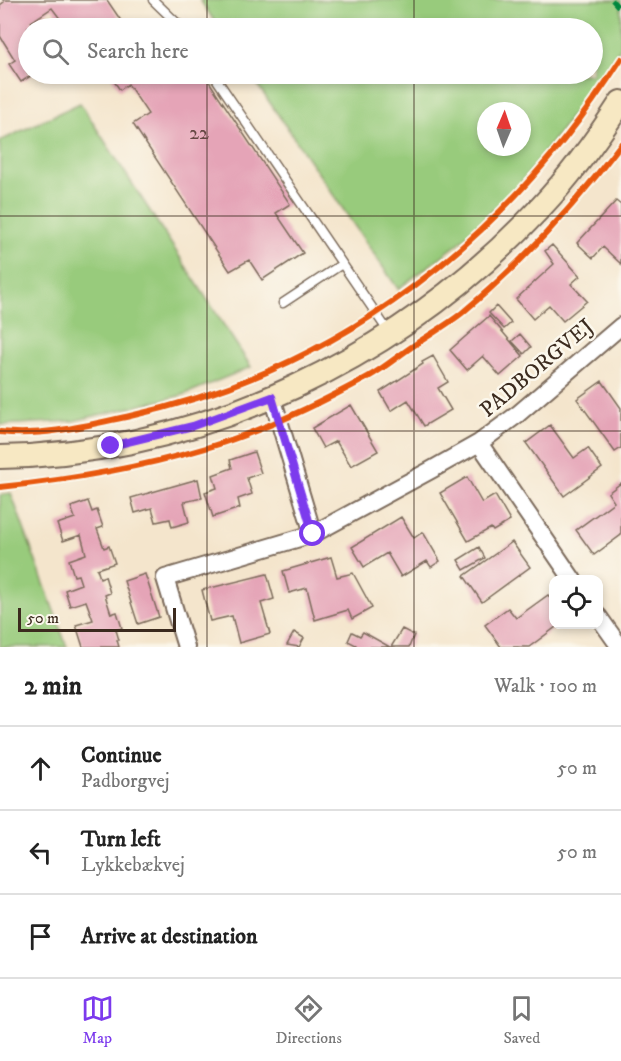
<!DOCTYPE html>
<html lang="en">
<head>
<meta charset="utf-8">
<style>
  body { margin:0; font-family:"IM FELL DW Pica",serif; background:#f6f6f6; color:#222 }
  .controls { position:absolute; right:18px; bottom:18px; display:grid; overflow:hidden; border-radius:12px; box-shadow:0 3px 9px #0003 }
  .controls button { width:54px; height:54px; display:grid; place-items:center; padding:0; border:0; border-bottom:2px solid #e0e0e0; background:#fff; color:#222; font:30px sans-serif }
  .compass { position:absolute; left:477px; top:102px; width:54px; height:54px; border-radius:50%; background:#fff; box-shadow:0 3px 9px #0003; rotate:2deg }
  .scale { position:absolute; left:18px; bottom:15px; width:158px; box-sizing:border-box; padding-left:6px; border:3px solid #3b2a1e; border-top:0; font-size:16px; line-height:21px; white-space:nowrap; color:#3b2a1e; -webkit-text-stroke:4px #fbf7ec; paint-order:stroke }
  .stop { position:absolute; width:18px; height:18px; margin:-14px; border:4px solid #7c3aed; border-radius:50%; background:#fff }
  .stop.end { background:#7c3aed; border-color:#fff; box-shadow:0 2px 6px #0008 }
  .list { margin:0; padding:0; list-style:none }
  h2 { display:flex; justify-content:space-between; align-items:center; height:78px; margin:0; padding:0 24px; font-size:26px }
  h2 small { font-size:20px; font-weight:400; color:#767676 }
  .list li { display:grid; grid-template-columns:39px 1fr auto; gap:18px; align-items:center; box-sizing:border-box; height:84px; padding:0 24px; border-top:2px solid #e0e0e0 }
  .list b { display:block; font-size:22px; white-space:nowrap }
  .list p { margin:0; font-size:20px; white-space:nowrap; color:#767676 }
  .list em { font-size:20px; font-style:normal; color:#767676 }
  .icon { flex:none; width:33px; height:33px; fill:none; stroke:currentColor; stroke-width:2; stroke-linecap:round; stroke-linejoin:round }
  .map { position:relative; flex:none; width:621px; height:647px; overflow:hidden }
  .search { position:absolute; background:#fff; box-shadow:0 3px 9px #0003; left:18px; right:18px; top:18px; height:66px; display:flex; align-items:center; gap:15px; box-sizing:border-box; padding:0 21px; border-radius:33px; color:#767676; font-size:22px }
  .sheet { height:330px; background:#fff }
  nav { display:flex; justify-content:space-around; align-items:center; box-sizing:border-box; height:84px; border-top:2px solid #e0e0e0; background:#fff; font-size:16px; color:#767676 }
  nav a { display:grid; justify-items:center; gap:3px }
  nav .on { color:#7c3aed }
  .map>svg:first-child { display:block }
  .green { fill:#98cb7b; stroke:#6a7a4c; stroke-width:1.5; fill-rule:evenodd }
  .building { fill:#e5a4b7 }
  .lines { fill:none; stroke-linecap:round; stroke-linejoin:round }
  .lane-casing { stroke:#7c6b5b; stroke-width:11 }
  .street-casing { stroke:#7c6b5b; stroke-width:20 }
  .secondary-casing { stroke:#7c6b5b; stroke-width:26 }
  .lane { stroke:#fff; stroke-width:8 }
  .street { stroke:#fff; stroke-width:16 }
  .secondary { stroke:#f7e8c3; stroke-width:22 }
  .quiet { stroke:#00873e; stroke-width:4.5; stroke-dasharray:9 4.5; stroke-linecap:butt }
  .cycleway-casing { stroke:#fbf7ec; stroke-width:10 }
  .cycleway { stroke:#e8590c; stroke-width:6 }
  .route { stroke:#7c3aed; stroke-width:8 }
  .grid { fill:none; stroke:#3b2a1e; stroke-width:1.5; stroke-opacity:0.55 }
  .labels { text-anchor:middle; stroke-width:5; stroke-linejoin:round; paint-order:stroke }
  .number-label { font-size:20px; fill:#664844 }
  .street-label { font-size:22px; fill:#3b2a1e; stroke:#fbf7ec }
</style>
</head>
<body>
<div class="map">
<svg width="621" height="647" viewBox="0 0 621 647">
  <rect width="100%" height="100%" fill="#fbf7ec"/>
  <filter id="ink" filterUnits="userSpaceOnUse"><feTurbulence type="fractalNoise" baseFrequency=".0167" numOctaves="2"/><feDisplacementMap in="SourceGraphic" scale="12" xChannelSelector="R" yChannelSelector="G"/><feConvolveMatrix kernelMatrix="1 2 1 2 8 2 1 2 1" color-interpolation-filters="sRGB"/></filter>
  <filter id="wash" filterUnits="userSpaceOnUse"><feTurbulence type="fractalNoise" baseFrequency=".008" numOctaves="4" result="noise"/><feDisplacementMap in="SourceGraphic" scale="24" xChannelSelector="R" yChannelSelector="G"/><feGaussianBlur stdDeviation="1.35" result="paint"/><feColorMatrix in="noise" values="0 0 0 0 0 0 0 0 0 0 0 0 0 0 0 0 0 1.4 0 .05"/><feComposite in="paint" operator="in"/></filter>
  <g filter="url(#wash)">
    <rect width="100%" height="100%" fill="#f4e5cc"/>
    <path class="green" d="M 200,0 L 621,0 L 621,47 L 607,69 L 522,182 L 458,244 L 398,289 L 250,74 L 592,74 L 592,28 L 219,28 ZM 486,111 L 522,111 L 522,147 L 486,147 Z
      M 80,103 L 251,367 L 183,395 L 73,421 L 0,425 L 0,141 Z
      M 11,493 L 67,647 L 0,647 L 0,495 Z"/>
    <g id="blocks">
      <path class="building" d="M 3,0 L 107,0 L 126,28 L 67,28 L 52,8 L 31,22 L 35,28 L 28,28 L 28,74 L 34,74 L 21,82 L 9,64 L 15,60 L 0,36 L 0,5 L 4,2 Z
        M 109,74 L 204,74 L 290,204 L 276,213 L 303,253 L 262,280 L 249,260 L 230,271 L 133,124 L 148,114 L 128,84 L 120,90 Z
        M 616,201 L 621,205 L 621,264 L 603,247 L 593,258 L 577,243 Z
        M 552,245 L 580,276 L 571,284 L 587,301 L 563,321 L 549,305 L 533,319 L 516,299 L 554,264 L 545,251 Z
        M 496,306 L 511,323 L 504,329 L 489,313 Z
        M 489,316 L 523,356 L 500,376 L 483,356 L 467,370 L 450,350 Z
        M 520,334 L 531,347 L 524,354 L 512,341 Z
        M 433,356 L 448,382 L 438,388 L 451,410 L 424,426 L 408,400 L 391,411 L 380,392 L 423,364 L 422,362 Z
        M 602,381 L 621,408 L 621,448 L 615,452 L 577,399 Z
        M 351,405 L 378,451 L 351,466 L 336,441 L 323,448 L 312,428 Z
        M 550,425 L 574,458 L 588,448 L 602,468 L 564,496 L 526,443 Z
        M 254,452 L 261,473 L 247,478 L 252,494 L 238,499 L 240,508 L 213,517 L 205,492 L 217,488 L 213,475 L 232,468 L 230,460 Z
        M 467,477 L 482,503 L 495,495 L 510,521 L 493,531 L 491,528 L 468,541 L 440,493 Z
        M 198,479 L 202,498 L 184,502 L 189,522 L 172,527 L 170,519 L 156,522 L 152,508 L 135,513 L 131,498 Z
        M 621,483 L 621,535 L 594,555 L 576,530 L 614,502 L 608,493 Z
        M 88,501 L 92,512 L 97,510 L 103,527 L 97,529 L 104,548 L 109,546 L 115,563 L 97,569 L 100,578 L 105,576 L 110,593 L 105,595 L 111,614 L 117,612 L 122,628 L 116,630 L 119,640 L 117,640 L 119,647 L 83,647 L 76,625 L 93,620 L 86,601 L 70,606 L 65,590 L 81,584 L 78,575 L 74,576 L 69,560 L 86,554 L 81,535 L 63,541 L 57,524 L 75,518 L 71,507 Z
        M 401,517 L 414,538 L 423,532 L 440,561 L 431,567 L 427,561 L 401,577 L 387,553 L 364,567 L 352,547 Z
        M 512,542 L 530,567 L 482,602 L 464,576 Z
        M 479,547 L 485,558 L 464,570 L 458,560 Z
        M 331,557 L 337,577 L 353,573 L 372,608 L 352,619 L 348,610 L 315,620 L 307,588 L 289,593 L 283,571 Z
        M 145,574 L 159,617 L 138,624 L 124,581 Z
        M 267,574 L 274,599 L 261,603 L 270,634 L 239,643 L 232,616 L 210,621 L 202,590 Z
        M 548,595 L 554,602 L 554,624 L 560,624 L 529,647 L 501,647 L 485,625 L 508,608 L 516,618 Z
        M 402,629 L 414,635 L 409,647 L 391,647 Z
        M 294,632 L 304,638 L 299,647 L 287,645 Z
        M 352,632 L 360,636 L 363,632 L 390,647 L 355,647 L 356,645 L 348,641 Z"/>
    </g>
  </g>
  <g filter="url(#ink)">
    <use href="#blocks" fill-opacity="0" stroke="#7c6b5b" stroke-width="1.5"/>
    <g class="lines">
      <g class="lane-casing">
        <path id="lane" d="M 153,0 L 182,28
          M 213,74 L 388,331
          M 283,303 L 342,264"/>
      </g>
      <g class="street-casing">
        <path id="street" d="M 272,397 L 313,534
          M 479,443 L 573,580
          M 598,616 L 620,647
          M 186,647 L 165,578 L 313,534 L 431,470 L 479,443 L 518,414 L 621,326"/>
      </g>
      <g class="secondary-casing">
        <path id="secondary" d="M 0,457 C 205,453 403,356 541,207 C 571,175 597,139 621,102"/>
      </g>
      <use href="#lane" class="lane"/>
      <use href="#street" class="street"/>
      <use href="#secondary" class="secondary"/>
      <path class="quiet" d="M 612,0 L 621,10"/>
      <g class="cycleway-casing">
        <path id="cycleway" d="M 0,432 C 44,437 88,425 130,416 C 341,370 507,239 621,59
          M 0,487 C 69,480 139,468 206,448 C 259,432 319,404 368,377 C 384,368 398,356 413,346 C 429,335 447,325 462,313 C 521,264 575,205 621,144"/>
      </g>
      <use href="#cycleway" class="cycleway"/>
    </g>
  </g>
  <g class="lines" filter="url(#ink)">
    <path class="route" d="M 111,446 L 193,426 L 272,397 L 313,534"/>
  </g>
  <path class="grid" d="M 207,0 L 207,28M 414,0 L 414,28M 207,74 L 207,647M 414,74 L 414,647M 0,216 L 621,216M 0,431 L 621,431"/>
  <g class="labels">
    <g class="number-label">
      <text x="199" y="139">22</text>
    </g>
    <g class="street-label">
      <text transform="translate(536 367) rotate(-40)" y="8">PADBORGVEJ</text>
    </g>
  </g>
</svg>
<div class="controls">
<button><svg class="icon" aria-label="locate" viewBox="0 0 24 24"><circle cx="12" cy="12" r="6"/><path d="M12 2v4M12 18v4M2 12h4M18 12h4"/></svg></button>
</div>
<svg class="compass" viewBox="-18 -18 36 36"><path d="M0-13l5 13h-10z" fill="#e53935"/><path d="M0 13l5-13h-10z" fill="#767676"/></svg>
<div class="scale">50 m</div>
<div class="stop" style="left:313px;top:534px"></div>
<div class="stop end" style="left:111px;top:446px"></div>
<div class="search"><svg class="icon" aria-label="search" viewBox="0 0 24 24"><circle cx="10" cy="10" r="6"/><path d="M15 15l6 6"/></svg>Search here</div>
</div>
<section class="sheet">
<h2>2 min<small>Walk · 100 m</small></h2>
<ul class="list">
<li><svg class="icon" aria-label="ahead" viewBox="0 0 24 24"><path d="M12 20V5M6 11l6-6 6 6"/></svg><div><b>Continue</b><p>Padborgvej</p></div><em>50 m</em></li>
<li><svg class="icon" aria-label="left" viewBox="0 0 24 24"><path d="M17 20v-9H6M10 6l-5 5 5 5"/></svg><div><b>Turn left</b><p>Lykkebækvej</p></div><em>50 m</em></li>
<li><svg class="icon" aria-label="arrive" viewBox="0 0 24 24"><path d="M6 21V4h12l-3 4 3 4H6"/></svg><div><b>Arrive at destination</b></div></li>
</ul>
</section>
<nav>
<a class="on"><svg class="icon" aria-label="map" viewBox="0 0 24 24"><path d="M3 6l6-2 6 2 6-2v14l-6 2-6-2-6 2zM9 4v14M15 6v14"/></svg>Map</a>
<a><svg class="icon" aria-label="directions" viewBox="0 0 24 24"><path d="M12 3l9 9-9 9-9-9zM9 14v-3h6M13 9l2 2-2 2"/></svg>Directions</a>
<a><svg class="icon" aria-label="saved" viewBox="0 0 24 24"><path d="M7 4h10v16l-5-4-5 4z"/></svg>Saved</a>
</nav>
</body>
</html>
